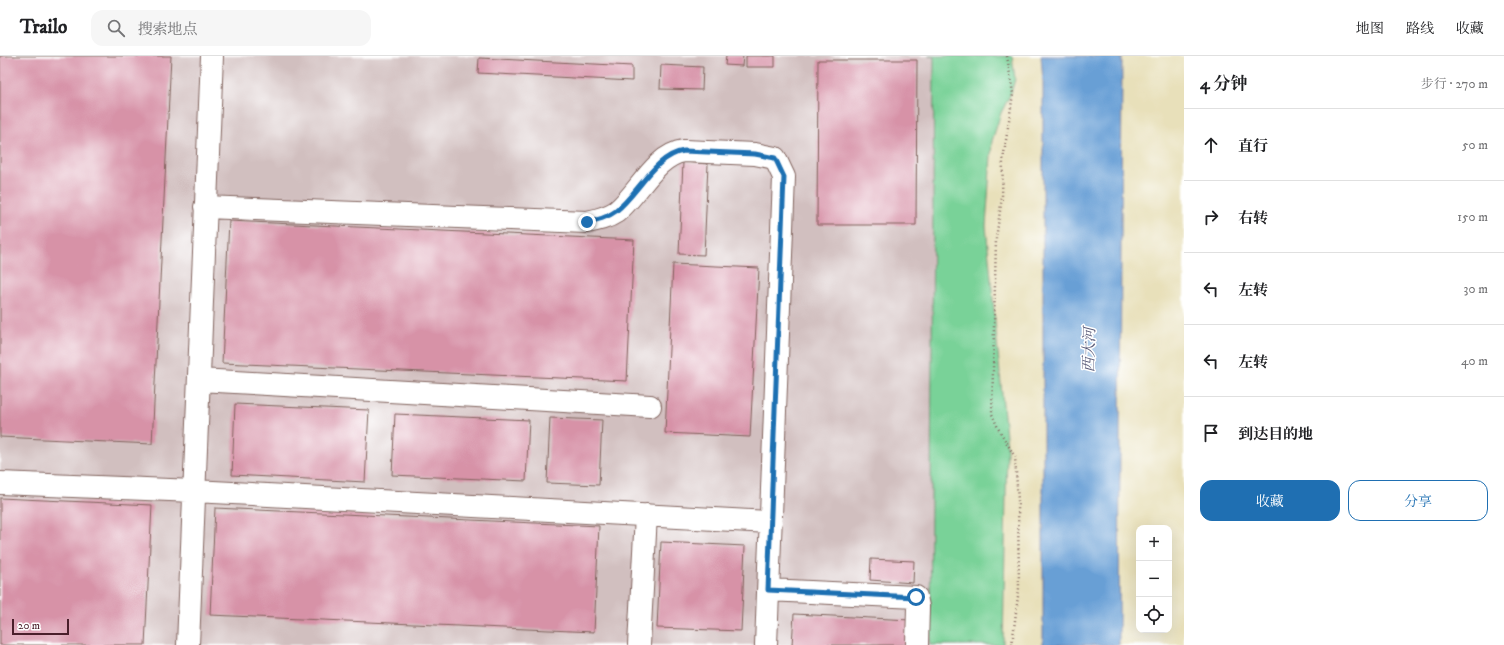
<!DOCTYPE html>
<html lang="zh">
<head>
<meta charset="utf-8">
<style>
  body { margin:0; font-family:"IM FELL DW Pica","Noto Serif SC",serif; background:#f6f6f6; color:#202124 }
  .controls { position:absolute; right:12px; bottom:12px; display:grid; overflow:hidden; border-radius:8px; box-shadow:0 4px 16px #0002 }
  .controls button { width:36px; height:36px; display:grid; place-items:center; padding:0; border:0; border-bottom:1px solid #e0e0e0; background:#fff; color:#202124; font:20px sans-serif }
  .scale { position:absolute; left:12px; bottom:10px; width:57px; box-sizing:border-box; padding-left:4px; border:2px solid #4a1f2b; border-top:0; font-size:11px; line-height:14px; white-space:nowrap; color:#4a1f2b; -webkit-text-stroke:3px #fff; paint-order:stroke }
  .stop { position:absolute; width:12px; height:12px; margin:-9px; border:3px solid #1f6fb2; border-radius:50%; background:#fff }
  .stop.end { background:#1f6fb2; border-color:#fff; box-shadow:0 1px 4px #0008 }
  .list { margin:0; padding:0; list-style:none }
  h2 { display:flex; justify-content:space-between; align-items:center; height:52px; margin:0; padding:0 16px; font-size:17px }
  h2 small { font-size:13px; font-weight:400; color:#757577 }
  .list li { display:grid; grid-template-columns:26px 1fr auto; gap:12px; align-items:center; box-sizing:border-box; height:72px; padding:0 16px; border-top:1px solid #e0e0e0 }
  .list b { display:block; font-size:15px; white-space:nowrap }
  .list em { font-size:13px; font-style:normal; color:#757577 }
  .actions { display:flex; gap:8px; padding:12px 16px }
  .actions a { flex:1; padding:9px 0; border:1px solid #1f6fb2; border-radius:12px; text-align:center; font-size:14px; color:#1f6fb2 }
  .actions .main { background:#1f6fb2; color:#fff }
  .icon { flex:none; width:22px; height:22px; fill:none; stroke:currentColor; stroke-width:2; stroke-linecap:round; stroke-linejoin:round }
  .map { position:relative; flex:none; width:1184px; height:589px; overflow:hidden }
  header { display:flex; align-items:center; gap:24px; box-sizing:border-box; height:56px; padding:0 20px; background:#fff; border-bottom:1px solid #e0e0e0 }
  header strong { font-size:19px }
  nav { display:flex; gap:22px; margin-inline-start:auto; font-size:14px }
  .search { width:280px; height:36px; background:#f6f6f6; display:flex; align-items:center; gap:10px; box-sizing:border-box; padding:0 14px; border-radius:12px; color:#757577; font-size:15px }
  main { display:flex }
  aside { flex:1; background:#fff }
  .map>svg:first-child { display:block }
  .industrial { fill:#d1bfbf }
  .green { fill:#79d298; stroke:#627862 }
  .water { fill:#689fd5; stroke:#595f80 }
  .building { fill:#d792a7 }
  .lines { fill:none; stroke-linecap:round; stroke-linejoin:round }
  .minor-casing { stroke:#81635d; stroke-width:24 }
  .path { stroke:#81635d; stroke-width:2.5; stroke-dasharray:1 3; stroke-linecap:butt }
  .minor { stroke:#fff; stroke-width:22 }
  .route { stroke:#1f6fb2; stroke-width:5 }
  .labels { text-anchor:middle; stroke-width:3; stroke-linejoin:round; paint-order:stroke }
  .water-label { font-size:15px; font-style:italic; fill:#585977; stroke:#fff }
</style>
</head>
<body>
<header>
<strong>Trailo</strong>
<div class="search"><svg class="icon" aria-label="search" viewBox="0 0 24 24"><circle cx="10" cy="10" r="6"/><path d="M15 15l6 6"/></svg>搜索地点</div>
<nav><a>地图</a><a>路线</a><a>收藏</a></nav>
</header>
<main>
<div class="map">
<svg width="1184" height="589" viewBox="0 0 1184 589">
  <rect width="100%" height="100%" fill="#fff"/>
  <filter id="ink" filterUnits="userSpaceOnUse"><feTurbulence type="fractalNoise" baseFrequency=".025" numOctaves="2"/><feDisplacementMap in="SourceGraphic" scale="8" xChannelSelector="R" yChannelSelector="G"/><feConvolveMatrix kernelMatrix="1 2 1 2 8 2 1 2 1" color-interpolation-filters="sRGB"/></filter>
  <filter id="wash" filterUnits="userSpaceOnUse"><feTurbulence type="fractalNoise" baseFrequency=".012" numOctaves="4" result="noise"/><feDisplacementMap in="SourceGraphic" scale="16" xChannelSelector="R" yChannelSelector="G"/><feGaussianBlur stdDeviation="0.9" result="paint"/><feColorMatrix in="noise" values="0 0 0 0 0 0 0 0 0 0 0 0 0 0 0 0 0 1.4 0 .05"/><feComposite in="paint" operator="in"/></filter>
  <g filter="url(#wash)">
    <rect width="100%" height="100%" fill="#e8e0ba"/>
    <path class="industrial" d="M 0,0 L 934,0 L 930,589 L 0,589 Z"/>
    <path class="green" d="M 928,0 L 1012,0 L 1015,23 L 1011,37 L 1001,57 L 992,85 L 986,170 L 1007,391 L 1003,589 L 930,589 L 934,1 Z"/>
    <path class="water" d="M 1041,0 L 1122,0 L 1119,589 L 1043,589 L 1043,25 Z"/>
    <g id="blocks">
      <path class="building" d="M 0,0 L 171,0 L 152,388 L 0,381 Z
        M 726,0 L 743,0 L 742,10 L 725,9 Z
        M 746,0 L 775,0 L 775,11 L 746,11 Z
        M 479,2 L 632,10 L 632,25 L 478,17 Z
        M 818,4 L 917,4 L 916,169 L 817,169 Z
        M 661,9 L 703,11 L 702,34 L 660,33 Z
        M 683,106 L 708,108 L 704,199 L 679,198 Z
        M 229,165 L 634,184 L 627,325 L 222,307 Z
        M 673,208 L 759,212 L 750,381 L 665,377 Z
        M 235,348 L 369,354 L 365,426 L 232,419 Z
        M 395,358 L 529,364 L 526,425 L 392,419 Z
        M 550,362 L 602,364 L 599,429 L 547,427 Z
        M 0,442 L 152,449 L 145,589 L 0,589 Z
        M 215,452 L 599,470 L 594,576 L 210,559 Z
        M 661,486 L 745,490 L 741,575 L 657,572 Z
        M 871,503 L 914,505 L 913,527 L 870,524 Z
        M 794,558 L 910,564 L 909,589 L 792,589 Z"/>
    </g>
  </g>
  <g filter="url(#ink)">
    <use href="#blocks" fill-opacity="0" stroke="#81635d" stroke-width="1"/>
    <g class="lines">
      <g class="minor-casing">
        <path id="minor" d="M 205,151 L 587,166 C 597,164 607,162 616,156 C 638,139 655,99 684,95 L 755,98 L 775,102 L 784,121 L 766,589
          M 199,324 L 650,350
          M 0,427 L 194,435 L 771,466
          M 768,534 L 916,541 L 918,551 L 917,589
          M 188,589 L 212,0
          M 639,589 L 646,459"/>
      </g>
      <path class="path" d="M 1007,0 L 1013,38 L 1003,104 L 1002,141 L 996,183 L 992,358 L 998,372 L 1015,401 L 1018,445 L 1019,532 L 1012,589"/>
      <use href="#minor" class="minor"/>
    </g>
  </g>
  <g class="lines" filter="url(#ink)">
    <path class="route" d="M 587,166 C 597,164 607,162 616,155 C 638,138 655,99 684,95 L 755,98 L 775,102 L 784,121 L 768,534 L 916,541"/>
  </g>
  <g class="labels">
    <g class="water-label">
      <text transform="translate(1089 294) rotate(-89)" y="5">西大河</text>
    </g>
  </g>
</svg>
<div class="controls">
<button>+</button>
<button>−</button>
<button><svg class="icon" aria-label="locate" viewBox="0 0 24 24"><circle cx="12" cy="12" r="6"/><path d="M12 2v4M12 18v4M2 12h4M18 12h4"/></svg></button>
</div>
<div class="scale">20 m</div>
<div class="stop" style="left:916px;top:541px"></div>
<div class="stop end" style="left:587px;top:166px"></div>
</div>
<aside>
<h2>4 分钟<small>步行 · 270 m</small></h2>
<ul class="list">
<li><svg class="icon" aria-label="ahead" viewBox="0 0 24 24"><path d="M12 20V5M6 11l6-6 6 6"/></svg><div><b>直行</b></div><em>50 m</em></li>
<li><svg class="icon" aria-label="right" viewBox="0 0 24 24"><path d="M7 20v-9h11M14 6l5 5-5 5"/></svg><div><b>右转</b></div><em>150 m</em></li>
<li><svg class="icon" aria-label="left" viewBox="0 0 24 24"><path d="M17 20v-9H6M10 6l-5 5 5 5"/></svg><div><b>左转</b></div><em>30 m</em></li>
<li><svg class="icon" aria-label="left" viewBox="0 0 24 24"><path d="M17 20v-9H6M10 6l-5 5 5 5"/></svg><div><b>左转</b></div><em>40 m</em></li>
<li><svg class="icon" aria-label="arrive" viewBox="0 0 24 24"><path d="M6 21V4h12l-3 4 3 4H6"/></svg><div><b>到达目的地</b></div></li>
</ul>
<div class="actions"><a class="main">收藏</a><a>分享</a></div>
</aside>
</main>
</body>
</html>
